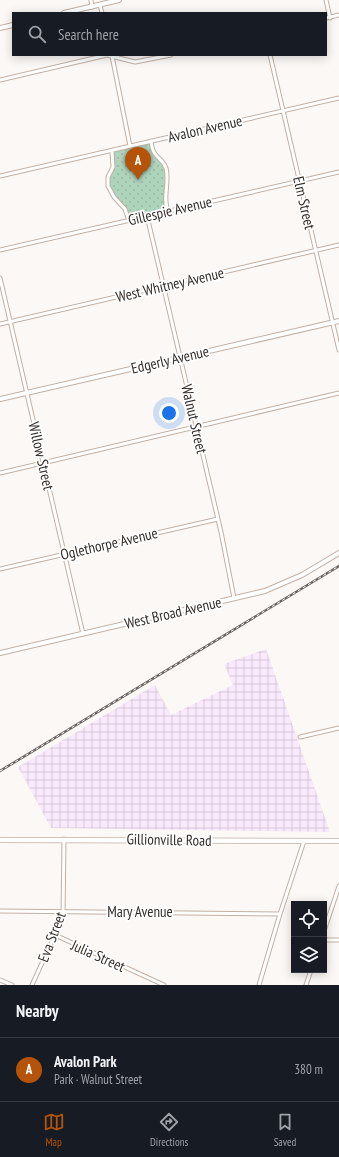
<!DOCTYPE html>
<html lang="en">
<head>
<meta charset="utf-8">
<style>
  body { margin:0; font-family:"PT Sans Narrow",sans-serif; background:#242831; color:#f1f3f6 }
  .controls { position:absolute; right:12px; bottom:12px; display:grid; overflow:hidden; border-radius:0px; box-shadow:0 2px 10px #0003 }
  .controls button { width:36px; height:36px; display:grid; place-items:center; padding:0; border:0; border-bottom:1px solid #363941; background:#171b24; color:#f1f3f6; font:20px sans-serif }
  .you { position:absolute; left:169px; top:413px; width:14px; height:14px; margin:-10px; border:3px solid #fff; border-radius:50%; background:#1a73e8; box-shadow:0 0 0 6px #1a73e833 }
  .badge { display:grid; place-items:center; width:26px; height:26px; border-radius:50%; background:#b45309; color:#fff; font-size:13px; font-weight:700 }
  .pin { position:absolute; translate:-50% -33px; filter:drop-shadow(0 1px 2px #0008) }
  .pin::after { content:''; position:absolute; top:21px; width:14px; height:12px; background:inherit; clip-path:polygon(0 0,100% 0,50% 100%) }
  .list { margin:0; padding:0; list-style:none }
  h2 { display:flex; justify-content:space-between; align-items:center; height:52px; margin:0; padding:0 16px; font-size:17px }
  h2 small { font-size:13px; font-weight:400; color:#9ea1a6 }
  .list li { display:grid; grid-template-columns:26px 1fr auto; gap:12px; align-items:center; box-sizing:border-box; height:64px; padding:0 16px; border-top:1px solid #363941 }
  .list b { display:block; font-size:15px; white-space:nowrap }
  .list p { margin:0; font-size:13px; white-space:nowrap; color:#9ea1a6 }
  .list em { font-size:13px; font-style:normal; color:#9ea1a6 }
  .icon { flex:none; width:22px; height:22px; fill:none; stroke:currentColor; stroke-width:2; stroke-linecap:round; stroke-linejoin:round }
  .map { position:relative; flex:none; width:339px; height:985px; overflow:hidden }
  .search { position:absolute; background:#171b24; box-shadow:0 2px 10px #0003; left:12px; right:12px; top:12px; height:44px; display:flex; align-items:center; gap:10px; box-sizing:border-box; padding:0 14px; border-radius:0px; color:#9ea1a6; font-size:15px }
  .sheet { height:116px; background:#171b24 }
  nav { display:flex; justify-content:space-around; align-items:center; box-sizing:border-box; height:56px; border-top:1px solid #363941; background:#171b24; font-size:11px; color:#9ea1a6 }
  nav a { display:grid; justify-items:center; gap:2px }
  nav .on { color:#b45309 }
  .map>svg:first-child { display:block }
  .industrial { fill:url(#industrial-grid) }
  .park { fill:url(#park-dots) }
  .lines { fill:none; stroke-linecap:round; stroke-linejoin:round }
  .minor-casing { stroke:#c2b0a3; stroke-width:5 }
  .tertiary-casing { stroke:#c2b0a3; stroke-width:6 }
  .secondary-casing { stroke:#c2b0a3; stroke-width:6 }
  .minor { stroke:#fff; stroke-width:3 }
  .tertiary { stroke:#fff; stroke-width:4 }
  .secondary { stroke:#fff; stroke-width:4.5 }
  .rail-casing { stroke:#6c6561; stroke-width:2.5 }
  .rail { stroke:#fff; stroke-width:1; stroke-dasharray:3; stroke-linecap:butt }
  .labels { text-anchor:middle; stroke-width:3.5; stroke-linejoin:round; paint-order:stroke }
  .street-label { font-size:15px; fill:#352d28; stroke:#fff }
</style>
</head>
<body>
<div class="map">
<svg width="339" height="985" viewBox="0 0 339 985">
  <defs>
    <pattern id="industrial-grid" width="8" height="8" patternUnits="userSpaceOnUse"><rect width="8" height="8" fill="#f9e9fc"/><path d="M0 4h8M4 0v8" fill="none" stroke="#d6c8d8"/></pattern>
    <pattern id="park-dots" width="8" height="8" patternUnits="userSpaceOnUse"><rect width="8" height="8" fill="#aed4bc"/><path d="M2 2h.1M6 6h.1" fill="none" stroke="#96b6a2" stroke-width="1.8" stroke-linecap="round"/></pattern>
  </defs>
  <rect width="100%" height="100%" fill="#fcf8f6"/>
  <path class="industrial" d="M 266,649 L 330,832 L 51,828 L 18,767 L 155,685 L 171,715 L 233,685 L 224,664 Z"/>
  <path class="park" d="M 151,142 L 156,157 L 164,164 L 167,179 L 164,200 L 167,211 L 129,220 L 126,209 L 114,197 L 109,186 L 109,177 L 114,166 L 113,151 Z"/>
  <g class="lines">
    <g class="minor-casing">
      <path id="minor" d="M 91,0 L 92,7
        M 326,0 L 330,18
        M 100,5 L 102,13
        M 326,18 L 339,15
        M 270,55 L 339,350
        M 112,56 L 130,146
        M 0,80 L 107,55 L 135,62 L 171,55
        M 151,141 C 153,160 162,156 166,168 C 170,183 162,197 168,211
        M 112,151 L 113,167 L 108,177 L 108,186 L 114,197 L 125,209 L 129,221
        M 0,176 L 339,98
        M 147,216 L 221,532 L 234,598
        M 0,250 L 339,172
        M 0,278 L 83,634
        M 0,324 L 339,245
        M 0,473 L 339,393
        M 0,569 L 218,519
        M 300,737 L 339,728
        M 0,911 L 280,914
        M 324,931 L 339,886
        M 55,935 L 164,985
        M 324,940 L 339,940
        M 0,980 L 12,985
        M 32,985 L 63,917 L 64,839
        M 259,985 L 280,914 L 304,841
        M 306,985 L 311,970"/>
    </g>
    <g class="tertiary-casing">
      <path id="tertiary" d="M 64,13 L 119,0
        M 0,28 L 13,25
        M 0,399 L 339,321
        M 0,653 L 265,591 L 302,575 L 339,553"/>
    </g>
    <g class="secondary-casing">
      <path id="secondary" d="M 0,840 L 339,841"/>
    </g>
    <use href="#minor" class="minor"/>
    <use href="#tertiary" class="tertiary"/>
    <use href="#secondary" class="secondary"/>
    <g class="rail-casing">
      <path id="rail" d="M 0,771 L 339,566"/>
    </g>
    <use href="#rail" class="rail"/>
  </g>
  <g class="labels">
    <g class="street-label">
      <text transform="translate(205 129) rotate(-13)" y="5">Avalon Avenue</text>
      <text transform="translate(304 203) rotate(77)" y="5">Elm Street</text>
      <text transform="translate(170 211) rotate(-13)" y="5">Gillespie Avenue</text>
      <text transform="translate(170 285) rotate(-13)" y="5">West Whitney Avenue</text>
      <text transform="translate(170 360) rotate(-13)" y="5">Edgerly Avenue</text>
      <text transform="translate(194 419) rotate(77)" y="5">Walnut Street</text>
      <text transform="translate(41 456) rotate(77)" y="5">Willow Street</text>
      <text transform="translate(109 544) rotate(-13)" y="5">Oglethorpe Avenue</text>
      <text transform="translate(173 613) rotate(-13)" y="5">West Broad Avenue</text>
      <text transform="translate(169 840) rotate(1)" y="5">Gillionville Road</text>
      <text x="140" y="917">Mary Avenue</text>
      <text transform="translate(52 937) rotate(-69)" y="5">Eva Street</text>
      <text transform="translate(98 956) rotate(24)" y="5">Julia Street</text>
    </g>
  </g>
</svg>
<div class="controls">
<button><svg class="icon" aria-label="locate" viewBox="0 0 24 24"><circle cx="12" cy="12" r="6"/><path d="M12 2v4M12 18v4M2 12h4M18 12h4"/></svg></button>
<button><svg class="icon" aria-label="layers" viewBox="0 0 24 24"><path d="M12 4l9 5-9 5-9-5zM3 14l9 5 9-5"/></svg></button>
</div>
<div class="you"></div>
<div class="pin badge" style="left:138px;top:180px">A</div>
<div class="search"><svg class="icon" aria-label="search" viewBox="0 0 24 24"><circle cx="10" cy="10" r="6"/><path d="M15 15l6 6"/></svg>Search here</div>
</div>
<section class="sheet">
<h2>Nearby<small></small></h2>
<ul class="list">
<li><span class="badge">A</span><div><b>Avalon Park</b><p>Park · Walnut Street</p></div><em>380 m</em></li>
</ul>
</section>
<nav>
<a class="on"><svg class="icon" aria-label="map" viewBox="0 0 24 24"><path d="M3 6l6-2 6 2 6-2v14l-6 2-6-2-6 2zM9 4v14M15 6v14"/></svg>Map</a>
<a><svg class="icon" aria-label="directions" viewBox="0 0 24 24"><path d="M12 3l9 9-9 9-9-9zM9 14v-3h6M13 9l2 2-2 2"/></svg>Directions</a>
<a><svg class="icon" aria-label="saved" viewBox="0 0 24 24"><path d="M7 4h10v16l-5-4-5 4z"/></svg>Saved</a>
</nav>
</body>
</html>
